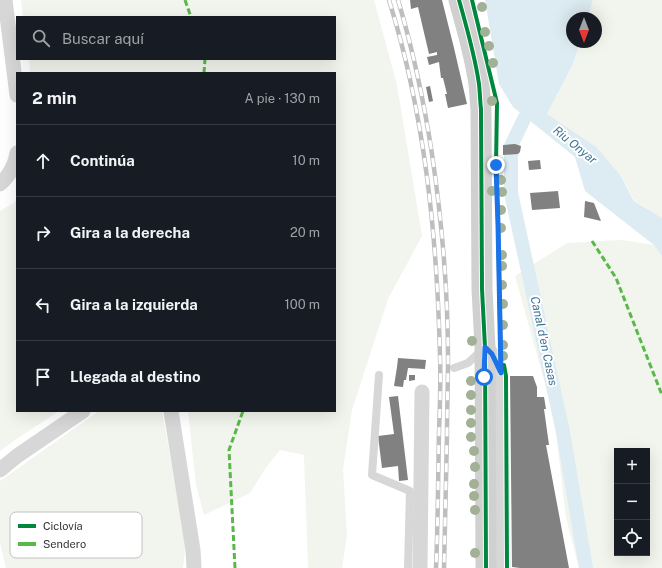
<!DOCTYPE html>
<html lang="es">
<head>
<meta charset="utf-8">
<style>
  body { margin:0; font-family:"Public Sans",sans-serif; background:#20242c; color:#f1f3f6 }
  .controls { position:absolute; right:12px; bottom:12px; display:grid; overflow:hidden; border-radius:0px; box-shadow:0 4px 16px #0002 }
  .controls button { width:36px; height:36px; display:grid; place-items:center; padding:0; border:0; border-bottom:1px solid #363941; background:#171b24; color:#f1f3f6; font:20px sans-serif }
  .compass { position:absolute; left:566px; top:12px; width:36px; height:36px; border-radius:50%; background:#171b24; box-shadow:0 4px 16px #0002; rotate:180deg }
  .stop { position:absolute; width:12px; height:12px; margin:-9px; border:3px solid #1a73e8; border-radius:50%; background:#fff }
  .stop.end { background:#1a73e8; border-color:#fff; box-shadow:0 1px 4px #0008 }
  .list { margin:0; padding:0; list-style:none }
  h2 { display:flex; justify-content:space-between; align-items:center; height:52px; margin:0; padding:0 16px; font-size:17px }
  h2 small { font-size:13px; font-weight:400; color:#9ea1a6 }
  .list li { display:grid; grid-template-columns:26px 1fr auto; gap:12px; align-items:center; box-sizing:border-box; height:72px; padding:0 16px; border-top:1px solid #363941 }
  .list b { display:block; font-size:15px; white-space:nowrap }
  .list em { font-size:13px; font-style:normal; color:#9ea1a6 }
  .icon { flex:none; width:22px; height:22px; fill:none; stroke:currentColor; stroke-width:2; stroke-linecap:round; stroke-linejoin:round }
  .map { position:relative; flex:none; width:662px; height:568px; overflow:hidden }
  .search { position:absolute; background:#171b24; box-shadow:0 4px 16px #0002; left:16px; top:16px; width:320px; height:44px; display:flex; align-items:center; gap:10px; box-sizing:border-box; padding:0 14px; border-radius:0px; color:#9ea1a6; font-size:15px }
  .panel { position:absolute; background:#171b24; box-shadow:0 4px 16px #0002; left:16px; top:72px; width:320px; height:340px; border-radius:0px }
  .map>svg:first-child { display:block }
  .green { fill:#f1f5ed; fill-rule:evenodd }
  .water { fill:#ddebf3 }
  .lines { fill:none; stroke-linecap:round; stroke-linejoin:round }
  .canal { stroke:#ddebf3; stroke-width:14 }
  .building { fill:#818181 }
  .lane { stroke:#d7d7d7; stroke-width:8 }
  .street { stroke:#d7d7d7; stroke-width:15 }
  .secondary { stroke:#d0d0d0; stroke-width:21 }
  .rail-casing { stroke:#bebebe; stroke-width:4.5 }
  .rail { stroke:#fff; stroke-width:3; stroke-dasharray:9; stroke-linecap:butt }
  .quiet { stroke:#58b947; stroke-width:3; stroke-dasharray:6 3; stroke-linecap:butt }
  .cycleway-casing { stroke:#fff; stroke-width:6 }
  .cycleway { stroke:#00873e; stroke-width:4 }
  .tree { fill:#a2b095 }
  .route { stroke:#1a73e8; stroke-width:5 }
  .labels { text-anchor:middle; stroke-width:4; stroke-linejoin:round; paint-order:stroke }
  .water-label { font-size:12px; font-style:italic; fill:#3f7597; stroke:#fff }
  .key { fill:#fff; stroke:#c2c2c2; stroke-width:1 }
  .key-label { font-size:11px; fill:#333 }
</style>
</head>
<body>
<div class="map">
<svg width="662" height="568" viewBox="0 0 662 568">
  <rect width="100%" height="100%" fill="#fff"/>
  <path class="green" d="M 21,0 L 374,0 L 397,85 L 422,236 L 388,299 L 352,410 L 343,469 L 347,535 L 342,568 L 308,568 L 304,455 L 280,450 L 265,469 L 250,493 L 204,515 L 196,485 L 188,411 L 335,411 L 335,73 L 30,73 L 29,59 L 335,59 L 335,17 L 23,17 Z
    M 593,0 L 662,0 L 662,218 L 635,201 L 620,175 L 547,114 L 573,64 L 580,42 L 596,42 L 596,18 L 588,18 Z
    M 17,196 L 17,411 L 59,411 L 15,440 L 0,451 L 0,211 L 15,202 Z
    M 622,240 L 654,245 L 662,256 L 662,568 L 579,568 L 566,518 L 554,416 L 515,276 L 567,243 ZM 617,451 L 647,451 L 647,553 L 617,553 Z
    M 99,411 L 162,411 L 186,543 L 183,568 L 6,568 L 0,543 L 0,481 Z"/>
  <path class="water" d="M 485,0 L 593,0 L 588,18 L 572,18 L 572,42 L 580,42 L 573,64 L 547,114 L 596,147 L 620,175 L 634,201 L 662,218 L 662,256 L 654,245 L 585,191 L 575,157 L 513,107 L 499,84 Z"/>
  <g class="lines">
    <path class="canal" d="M 525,117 L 511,146 L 511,193 L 563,432 L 586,568"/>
  </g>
  <path class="building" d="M 410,0 L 442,0 L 454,48 L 467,104 L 448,108 L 445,94 L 447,94 L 443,78 L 441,78 L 439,62 L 429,65 L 427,57 L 437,55 L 437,52 L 429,54 L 418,7 L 411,9 Z
    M 430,86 L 433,101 L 429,102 L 426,87 Z
    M 515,144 L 521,146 L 520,152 L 518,154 L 503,155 L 503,145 Z
    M 540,160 L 541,169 L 529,170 L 528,161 Z
    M 558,191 L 560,208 L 532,210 L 530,193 Z
    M 585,201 L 594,203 L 601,221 L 584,217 Z
    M 398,358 L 426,360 L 425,369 L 408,368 L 406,380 L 404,380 L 403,387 L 394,386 L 397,367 Z
    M 409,375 L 415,375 L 415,380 L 409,381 Z
    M 510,376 L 533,376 L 537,387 L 537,397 L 544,397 L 546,409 L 544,409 L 549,445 L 546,445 L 569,568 L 520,568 L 512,567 Z
    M 398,396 L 408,480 L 399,481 L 398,466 L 382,468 L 378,436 L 394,434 L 389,397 Z"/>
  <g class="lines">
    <path class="lane" d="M 454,368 L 468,363 L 483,349
      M 379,375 L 372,475 L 410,491 L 408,568"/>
    <path class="street" d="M 5,0 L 17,95
      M 0,184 C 9,176 15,165 17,153
      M 485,347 L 492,354 L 501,373 L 503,568
      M 171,411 L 193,550 L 194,568
      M 0,470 L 17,456 L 83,411
      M 420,568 L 422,392"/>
    <path class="secondary" d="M 459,0 C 467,28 475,56 479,84 C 480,93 480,101 481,109 L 482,289 L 485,347 L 486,568"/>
    <g class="rail-casing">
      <path id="rail" d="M 389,0 C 425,115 437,236 440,356 C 441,381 440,406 439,432 C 438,477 438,523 436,568
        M 398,0 C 413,50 424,102 432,154 C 442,222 448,290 448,359 C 448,384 447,409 447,435 C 446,479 445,524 444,568"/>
    </g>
    <use href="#rail" class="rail"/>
    <path class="quiet" d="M 185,0 L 191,17
      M 204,73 L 205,59
      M 592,241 L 616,278 L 662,395
      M 235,568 L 229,450 L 243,411"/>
    <g class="cycleway-casing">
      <path id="cycleway" d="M 459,0 C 467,28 475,56 479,84 C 480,93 480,101 481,109 L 482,289 L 485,347 L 486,568
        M 472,0 L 497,103 L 496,165 L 498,224 L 501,373
        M 504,365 L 506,376 L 507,568"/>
    </g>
    <use href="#cycleway" class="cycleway"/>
  </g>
  <g class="tree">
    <circle cx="482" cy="7" r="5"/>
    <circle cx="485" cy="32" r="5"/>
    <circle cx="489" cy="46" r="5"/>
    <circle cx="493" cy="63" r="5"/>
    <circle cx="492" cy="101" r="5"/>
    <circle cx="501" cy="180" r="5"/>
    <circle cx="492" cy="191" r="5"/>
    <circle cx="502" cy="192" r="5"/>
    <circle cx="501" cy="210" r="5"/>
    <circle cx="501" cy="228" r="5"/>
    <circle cx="502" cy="255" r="5"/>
    <circle cx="502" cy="266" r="5"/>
    <circle cx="502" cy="285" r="5"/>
    <circle cx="503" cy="304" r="5"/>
    <circle cx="503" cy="325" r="5"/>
    <circle cx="472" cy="341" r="5"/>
    <circle cx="503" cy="345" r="5"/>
    <circle cx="503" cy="356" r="5"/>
    <circle cx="471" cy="381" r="5"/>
    <circle cx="471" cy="395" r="5"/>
    <circle cx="471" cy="410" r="5"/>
    <circle cx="471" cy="423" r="5"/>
    <circle cx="471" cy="437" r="5"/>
    <circle cx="474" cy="451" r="5"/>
    <circle cx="475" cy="467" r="5"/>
    <circle cx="474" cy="484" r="5"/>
    <circle cx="474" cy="496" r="5"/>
    <circle cx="475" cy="510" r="5"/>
    <circle cx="475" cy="553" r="5"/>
  </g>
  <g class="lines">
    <path class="route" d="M 484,377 L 485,347 L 492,354 L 501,373 L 498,224 L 496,165"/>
  </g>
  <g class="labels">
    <g class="water-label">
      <text transform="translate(575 145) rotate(39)" y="4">Riu Onyar</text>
      <text transform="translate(544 341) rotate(78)" y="4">Canal d'en Casas</text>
    </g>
  </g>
  <rect x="10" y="512" width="132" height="46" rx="6" class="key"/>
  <rect x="18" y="524" width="18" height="4" fill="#00873e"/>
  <rect x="18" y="542" width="18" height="4" fill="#58b947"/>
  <g class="key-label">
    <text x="43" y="530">Ciclovía</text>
    <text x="43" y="548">Sendero</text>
  </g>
</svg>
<div class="controls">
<button>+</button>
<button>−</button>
<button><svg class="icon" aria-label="locate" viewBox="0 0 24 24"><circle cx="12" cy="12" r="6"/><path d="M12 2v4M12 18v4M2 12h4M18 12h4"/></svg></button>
</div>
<svg class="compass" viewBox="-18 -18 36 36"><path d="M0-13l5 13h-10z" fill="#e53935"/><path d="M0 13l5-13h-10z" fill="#9ea1a6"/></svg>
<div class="stop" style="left:484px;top:377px"></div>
<div class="stop end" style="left:496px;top:165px"></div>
<div class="search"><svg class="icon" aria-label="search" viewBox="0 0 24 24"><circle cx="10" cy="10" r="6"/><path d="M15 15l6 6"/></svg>Buscar aquí</div>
<section class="panel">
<h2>2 min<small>A pie · 130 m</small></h2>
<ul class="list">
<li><svg class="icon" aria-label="ahead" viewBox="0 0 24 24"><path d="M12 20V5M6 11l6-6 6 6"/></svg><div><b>Continúa</b></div><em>10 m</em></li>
<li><svg class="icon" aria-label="right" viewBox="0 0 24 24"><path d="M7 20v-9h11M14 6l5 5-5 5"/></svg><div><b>Gira a la derecha</b></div><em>20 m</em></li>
<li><svg class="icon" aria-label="left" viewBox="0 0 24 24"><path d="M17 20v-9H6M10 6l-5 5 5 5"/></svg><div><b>Gira a la izquierda</b></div><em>100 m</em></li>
<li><svg class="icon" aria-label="arrive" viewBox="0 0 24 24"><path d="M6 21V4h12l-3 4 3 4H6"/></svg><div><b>Llegada al destino</b></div></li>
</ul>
</section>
</div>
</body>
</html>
